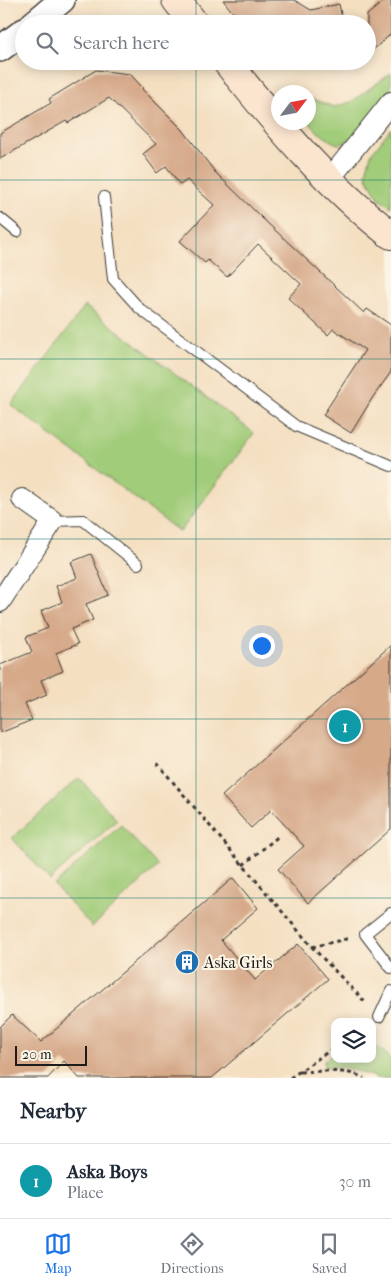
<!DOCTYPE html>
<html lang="en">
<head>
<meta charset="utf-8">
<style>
  body { margin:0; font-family:"IM FELL French Canon",serif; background:#f2f2f3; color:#1f2937 }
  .controls { position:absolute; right:15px; bottom:15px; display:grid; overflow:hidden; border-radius:10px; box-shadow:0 2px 12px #0003 }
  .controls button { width:45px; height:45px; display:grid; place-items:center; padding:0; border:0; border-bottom:1px solid #e0e1e3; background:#fff; color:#1f2937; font:25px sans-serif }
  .compass { position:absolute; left:271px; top:85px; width:45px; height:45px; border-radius:50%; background:#fff; box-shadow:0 2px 12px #0003; rotate:58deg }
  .scale { position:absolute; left:15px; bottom:12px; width:72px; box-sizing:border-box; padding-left:5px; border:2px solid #1c1c1c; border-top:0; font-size:14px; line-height:18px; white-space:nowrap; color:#1c1c1c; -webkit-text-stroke:4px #fcf5e5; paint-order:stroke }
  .you { position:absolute; left:261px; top:645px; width:18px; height:18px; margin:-12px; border:4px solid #fff; border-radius:50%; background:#1a73e8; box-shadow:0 0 0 8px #1a73e833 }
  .badge { display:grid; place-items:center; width:32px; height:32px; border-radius:50%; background:#1a73e8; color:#fff; font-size:16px; font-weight:700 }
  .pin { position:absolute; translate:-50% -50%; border:2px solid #fff; box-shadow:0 1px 5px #0006 }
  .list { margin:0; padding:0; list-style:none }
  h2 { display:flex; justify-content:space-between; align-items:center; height:65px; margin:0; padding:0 20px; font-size:21px }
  h2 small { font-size:16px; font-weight:400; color:#747a83 }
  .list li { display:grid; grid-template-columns:32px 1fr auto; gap:15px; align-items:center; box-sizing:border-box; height:75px; padding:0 20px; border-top:1px solid #e0e1e3 }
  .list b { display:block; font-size:19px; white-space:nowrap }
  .list p { margin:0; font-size:16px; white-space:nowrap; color:#747a83 }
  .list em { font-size:16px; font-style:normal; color:#747a83 }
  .icon { flex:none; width:28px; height:28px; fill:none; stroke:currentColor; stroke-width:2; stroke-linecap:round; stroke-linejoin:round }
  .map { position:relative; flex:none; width:391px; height:1078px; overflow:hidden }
  .search { position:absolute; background:#fff; box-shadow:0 2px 12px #0003; left:15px; right:15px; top:15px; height:55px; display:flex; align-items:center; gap:12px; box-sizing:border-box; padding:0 18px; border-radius:28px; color:#747a83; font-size:19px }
  .sheet { height:140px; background:#fff }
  nav { display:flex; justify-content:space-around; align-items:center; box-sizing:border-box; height:70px; border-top:1px solid #e0e1e3; background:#fff; font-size:14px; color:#747a83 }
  nav a { display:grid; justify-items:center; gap:2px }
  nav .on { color:#1a73e8 }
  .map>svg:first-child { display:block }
  .green { fill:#a1cc79; stroke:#5e744a }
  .building { fill:#d6a989 }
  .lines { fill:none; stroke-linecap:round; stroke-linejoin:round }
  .service-casing { stroke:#3c3935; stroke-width:12 }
  .minor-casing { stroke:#3c3935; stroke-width:22 }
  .tertiary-casing { stroke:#3c3935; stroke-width:28 }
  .secondary-casing { stroke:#3c3935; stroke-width:30 }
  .path { stroke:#3c3935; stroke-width:3; stroke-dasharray:4 4; stroke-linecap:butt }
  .service { stroke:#fff; stroke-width:10 }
  .minor { stroke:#fff; stroke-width:20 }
  .tertiary { stroke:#fff; stroke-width:25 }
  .secondary { stroke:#fbe5cf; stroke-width:28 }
  .grid { fill:none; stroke:#0f766e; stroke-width:1; stroke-opacity:0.55 }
  .labels { text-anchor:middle; stroke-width:4; stroke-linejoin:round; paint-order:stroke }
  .poi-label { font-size:16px; fill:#1c1c1c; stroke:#fcf5e5; text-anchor:start }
</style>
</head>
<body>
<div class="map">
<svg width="391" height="1078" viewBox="0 0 391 1078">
  <rect width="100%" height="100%" fill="#fcf5e5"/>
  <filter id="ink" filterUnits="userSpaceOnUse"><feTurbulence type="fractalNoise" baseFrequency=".02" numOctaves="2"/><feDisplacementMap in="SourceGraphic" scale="10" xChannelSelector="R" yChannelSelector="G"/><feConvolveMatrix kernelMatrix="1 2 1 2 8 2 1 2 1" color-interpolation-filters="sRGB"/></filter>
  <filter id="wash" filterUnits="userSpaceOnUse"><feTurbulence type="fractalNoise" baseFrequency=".0096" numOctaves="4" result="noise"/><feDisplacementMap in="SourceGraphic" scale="20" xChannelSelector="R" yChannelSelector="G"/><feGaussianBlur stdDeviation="1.12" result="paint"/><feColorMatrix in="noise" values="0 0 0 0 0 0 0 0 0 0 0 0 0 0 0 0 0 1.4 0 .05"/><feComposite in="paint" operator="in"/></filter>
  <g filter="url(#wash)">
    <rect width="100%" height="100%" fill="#f4dfc1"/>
    <path class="green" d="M 391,73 L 391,90 L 355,136 L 343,143 L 338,144 L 331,141 L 318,132 L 309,122 L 309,98 L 334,107 L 351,102 Z
      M 391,128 L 391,207 L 379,198 L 368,180 L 366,173 L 371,154 Z
      M 85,306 L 254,433 L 180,532 L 11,405 Z
      M 79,778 L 117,820 L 50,880 L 12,838 Z
      M 121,825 L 158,866 L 92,927 L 54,885 Z
      M 372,1045 L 383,1051 L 391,1060 L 391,1078 L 377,1078 L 373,1076 L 341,1067 L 324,1067 L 324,1061 L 335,1052 L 335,1059 L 372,1059 Z"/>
    <g id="blocks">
      <path class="building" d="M 223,0 L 294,0 L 311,10 L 339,4 L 343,24 L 242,24 Z
        M 385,0 L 391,0 L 391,34 L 367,55 L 367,15 Z
        M 96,70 L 130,74 L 143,88 L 142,89 L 183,130 L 215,172 L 262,218 L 364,313 L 367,309 L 391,325 L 391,372 L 373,397 L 351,433 L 323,415 L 365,350 L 333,329 L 328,335 L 288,298 L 301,284 L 258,244 L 227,277 L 208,260 L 205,263 L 180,241 L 214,205 L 187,180 L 180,185 L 166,166 L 157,173 L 143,154 L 156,144 L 109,98 L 68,123 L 66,121 L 0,159 L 0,133 L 51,103 L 49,99 Z
        M 91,554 L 108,595 L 86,604 L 93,620 L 71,629 L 78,644 L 56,653 L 63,671 L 41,680 L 47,695 L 25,704 L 32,720 L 0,733 L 0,665 L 32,652 L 26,637 L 48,628 L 41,611 L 62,602 L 56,586 L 77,578 L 71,562 Z
        M 391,645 L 391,829 L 308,903 L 278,869 L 304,846 L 271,810 L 251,828 L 222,796 Z
        M 233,878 L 258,908 L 221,940 L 255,980 L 298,944 L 328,979 L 212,1078 L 79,1078 L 64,1061 L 48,1078 L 0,1078 L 0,1027 L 12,1015 L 41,1042 Z"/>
    </g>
  </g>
  <g filter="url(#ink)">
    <use href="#blocks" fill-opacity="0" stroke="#3c3935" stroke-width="1"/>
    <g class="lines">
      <g class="service-casing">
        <path id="service" d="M 104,197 L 113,279 L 140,309 L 296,426 L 391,466
          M 0,218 L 17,232
          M 53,521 L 83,520 L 138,564
          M 391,913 L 365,934 L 391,968
          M 379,1017 L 391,991"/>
      </g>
      <g class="minor-casing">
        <path id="minor" d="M 329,180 L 391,102
          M 0,602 L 53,521 L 22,499"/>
      </g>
      <g class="tertiary-casing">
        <path id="tertiary" d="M 33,24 L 62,0
          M 0,49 L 24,31"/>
      </g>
      <g class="secondary-casing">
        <path id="secondary" d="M 176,0 L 195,24
          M 226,61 C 275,123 328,186 391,235"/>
      </g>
      <path class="path" d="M 157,763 L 312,947 L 367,1004
        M 243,865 L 280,835
        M 312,947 L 350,938
        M 300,1072 C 318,1071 348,1069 364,1078
        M 290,1078 L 335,1047"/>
      <use href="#service" class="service"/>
      <use href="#minor" class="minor"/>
      <use href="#tertiary" class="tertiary"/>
      <use href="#secondary" class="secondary"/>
    </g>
  </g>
  <path class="grid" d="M 196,0 L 196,24M 196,61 L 196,1078M 0,180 L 391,180M 0,359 L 391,359M 0,539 L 391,539M 0,719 L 391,719M 0,898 L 391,898"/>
  <defs>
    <g id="building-disc" transform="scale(1.25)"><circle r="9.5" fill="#1f6fb2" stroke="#fcf5e5"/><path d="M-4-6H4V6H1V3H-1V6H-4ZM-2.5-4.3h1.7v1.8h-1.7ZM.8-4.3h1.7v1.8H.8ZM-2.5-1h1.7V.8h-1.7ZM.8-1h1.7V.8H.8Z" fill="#fff"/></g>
  </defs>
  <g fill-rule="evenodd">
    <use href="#building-disc" x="187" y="962"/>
  </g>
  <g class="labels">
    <g class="poi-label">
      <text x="204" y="968">Aska Girls</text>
    </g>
  </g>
</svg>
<div class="controls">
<button><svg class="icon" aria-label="layers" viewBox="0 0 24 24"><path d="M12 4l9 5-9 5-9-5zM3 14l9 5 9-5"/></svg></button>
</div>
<svg class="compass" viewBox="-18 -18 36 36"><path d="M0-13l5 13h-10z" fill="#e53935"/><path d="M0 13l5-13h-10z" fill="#747a83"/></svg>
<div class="scale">20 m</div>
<div class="you"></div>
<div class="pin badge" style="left:345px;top:726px;background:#0f9aa8">1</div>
<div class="search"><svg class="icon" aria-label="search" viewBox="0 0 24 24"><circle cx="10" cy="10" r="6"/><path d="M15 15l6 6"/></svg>Search here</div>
</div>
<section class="sheet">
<h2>Nearby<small></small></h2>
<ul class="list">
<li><span class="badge" style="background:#0f9aa8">1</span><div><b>Aska Boys</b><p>Place</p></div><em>30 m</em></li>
</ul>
</section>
<nav>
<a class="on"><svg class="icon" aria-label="map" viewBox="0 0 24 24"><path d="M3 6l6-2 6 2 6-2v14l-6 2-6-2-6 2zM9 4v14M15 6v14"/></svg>Map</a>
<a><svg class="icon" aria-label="directions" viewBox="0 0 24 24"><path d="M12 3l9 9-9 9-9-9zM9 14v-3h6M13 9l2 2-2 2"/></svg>Directions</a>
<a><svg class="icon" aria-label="saved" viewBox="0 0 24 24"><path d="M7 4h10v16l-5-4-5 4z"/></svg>Saved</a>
</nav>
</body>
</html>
